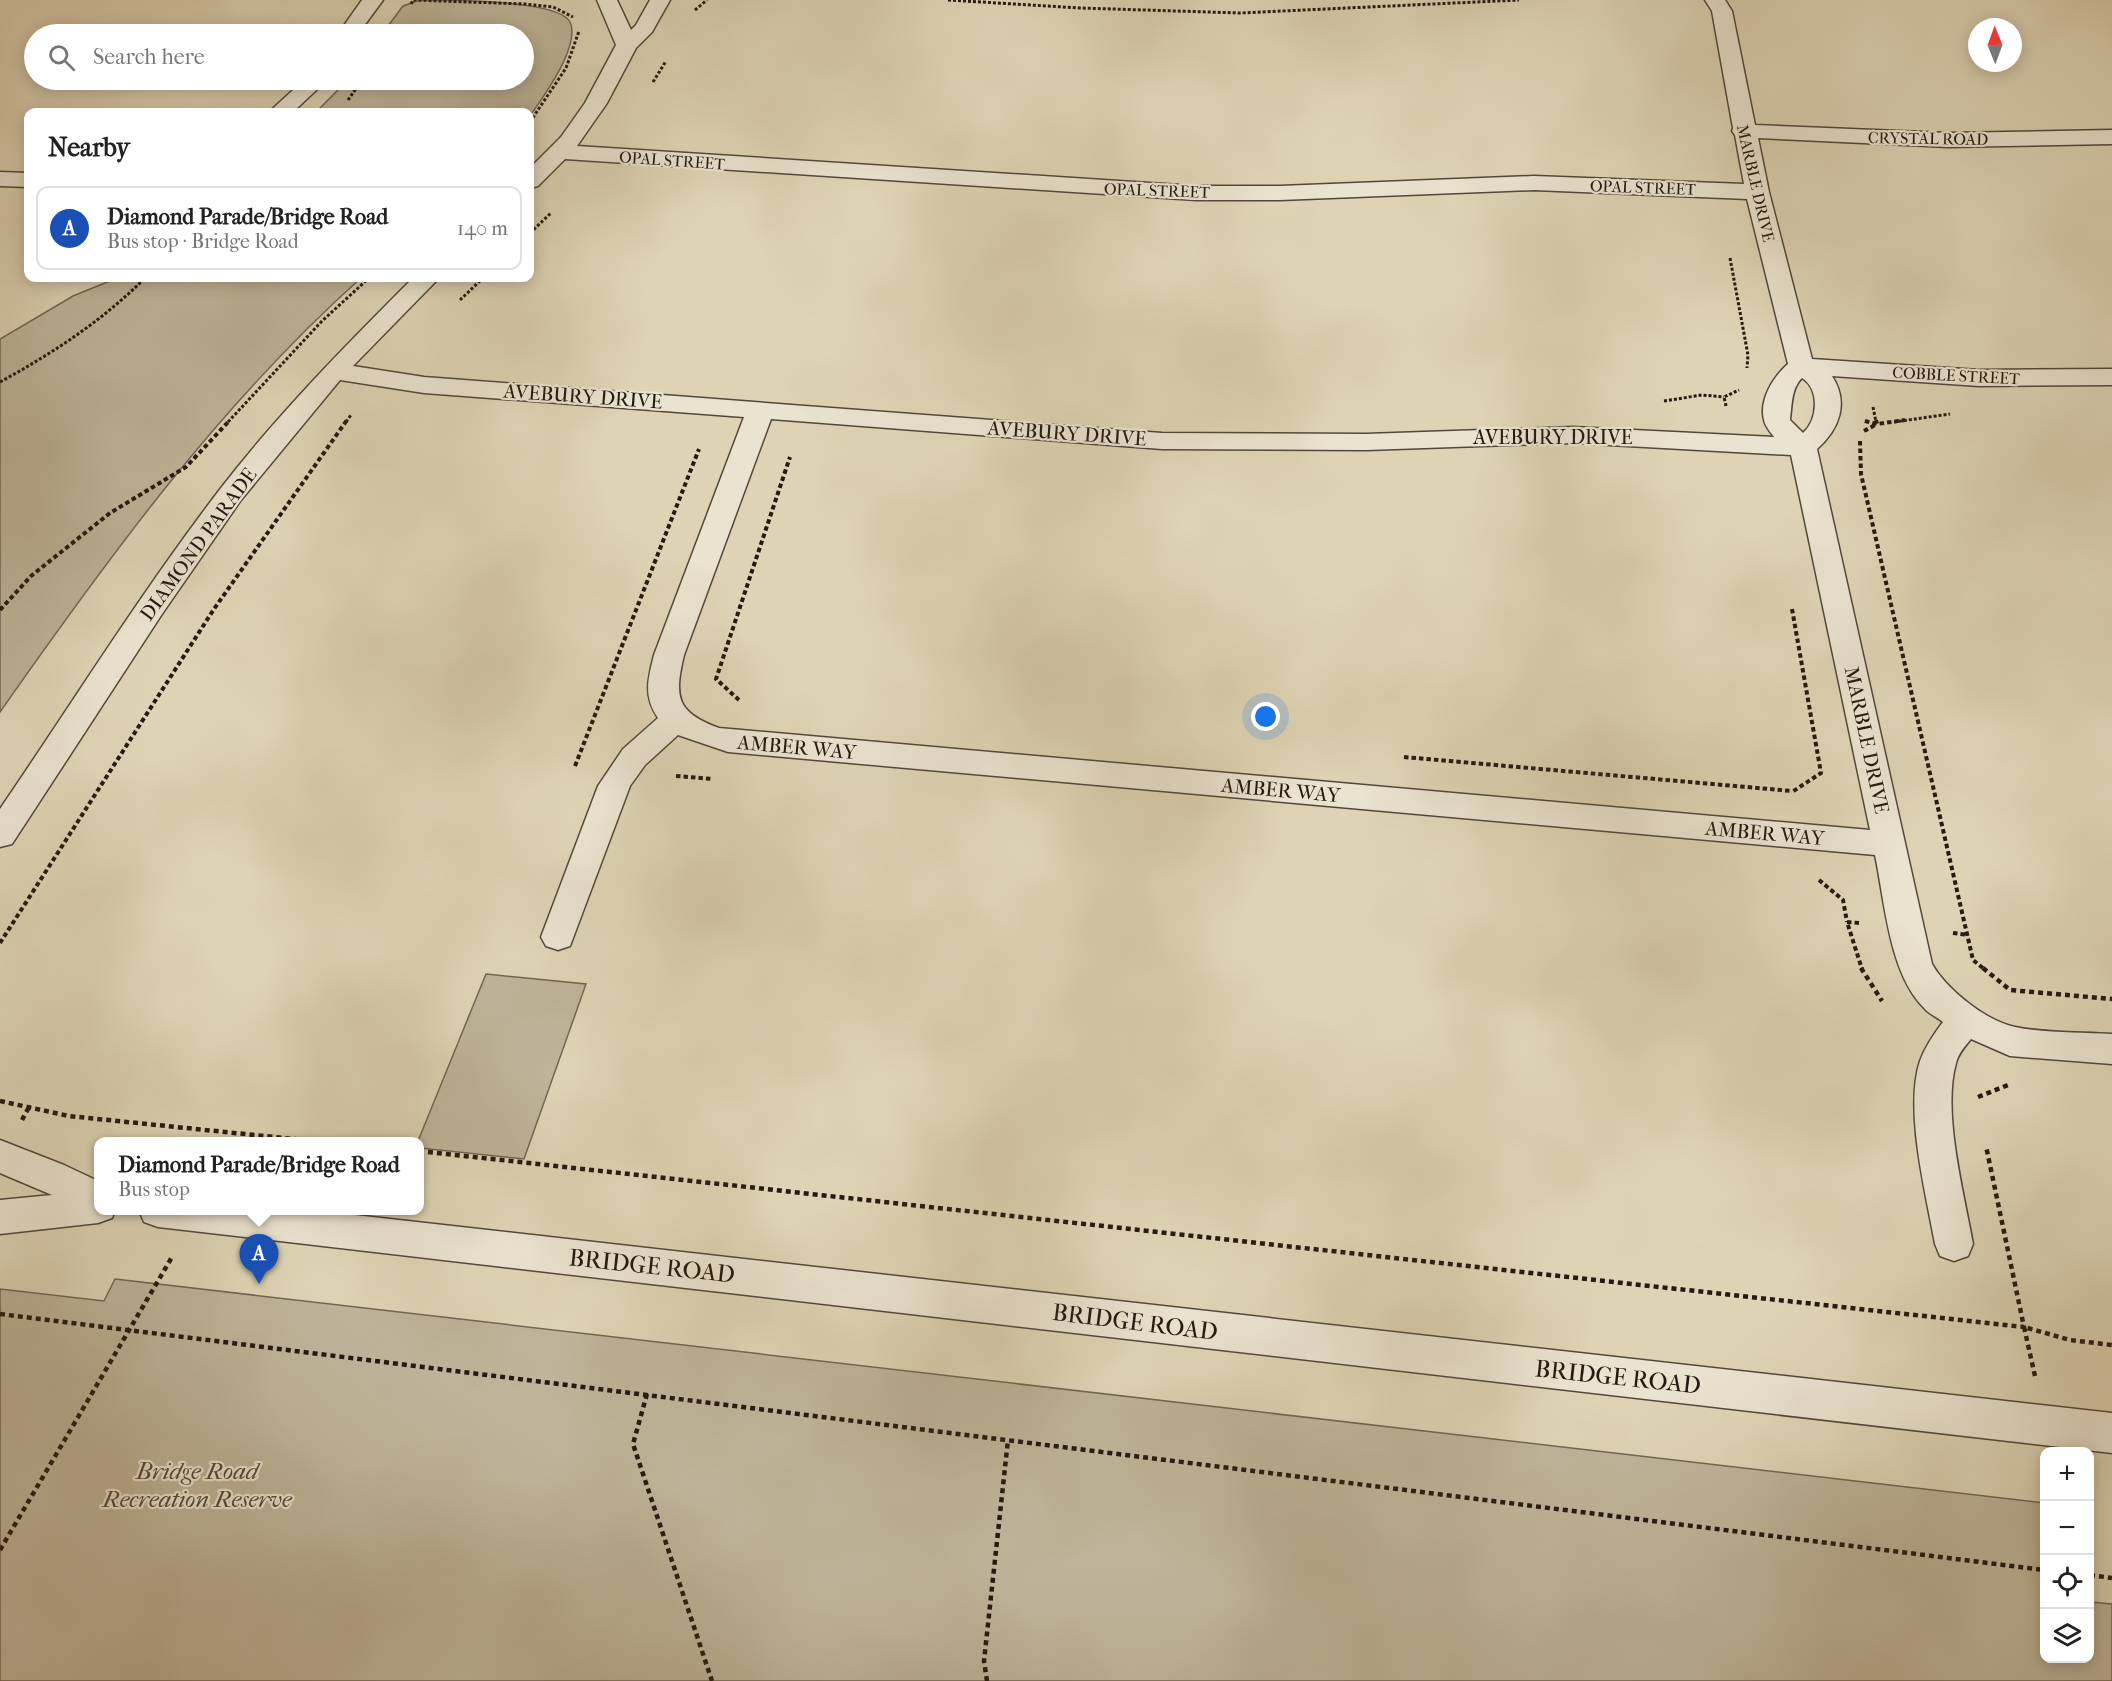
<!DOCTYPE html>
<html lang="en">
<head>
<meta charset="utf-8">
<style>
  body { margin:0; font-family:"IM FELL French Canon",serif; background:#f6f6f6; color:#222 }
  .controls { position:absolute; right:18px; bottom:18px; display:grid; overflow:hidden; border-radius:12px; box-shadow:0 3px 15px #0003 }
  .controls button { width:54px; height:54px; display:grid; place-items:center; padding:0; border:0; border-bottom:2px solid #e0e0e0; background:#fff; color:#222; font:30px sans-serif }
  .compass { position:absolute; left:1968px; top:18px; width:54px; height:54px; border-radius:50%; background:#fff; box-shadow:0 3px 15px #0003; rotate:359deg }
  .you { position:absolute; left:1266px; top:717px; width:21px; height:21px; margin:-15px; border:4px solid #fff; border-radius:50%; background:#1a73e8; box-shadow:0 0 0 9px #1a73e833 }
  .badge { display:grid; place-items:center; width:39px; height:39px; border-radius:50%; background:#8f2418; color:#fff; font-size:20px; font-weight:700 }
  .pin { position:absolute; translate:-50% -50px; filter:drop-shadow(0 2px 3px #0008) }
  .pin::after { content:''; position:absolute; top:32px; width:21px; height:18px; background:inherit; clip-path:polygon(0 0,100% 0,50% 100%) }
  .popup { position:absolute; left:94px; top:1137px; width:330px; height:78px; box-sizing:border-box; display:grid; place-content:center; border-radius:12px; background:#fff; filter:drop-shadow(0 2px 4px #0005); font-size:20px; white-space:nowrap; color:#767676 }
  .popup b { font-size:22px; color:#222 }
  .popup::after { content:''; position:absolute; left:50%; top:100%; margin-left:-12px; border:12px solid transparent; border-top-color:#fff }
  .list { margin:0; padding:0; list-style:none }
  h2 { display:flex; justify-content:space-between; align-items:center; height:78px; margin:0; padding:0 24px; font-size:26px }
  h2 small { font-size:20px; font-weight:400; color:#767676 }
  .list li { display:grid; grid-template-columns:39px 1fr auto; gap:18px; align-items:center; box-sizing:border-box; height:84px; margin:0 12px 12px; padding:0 12px; border:2px solid #e0e0e0; border-radius:12px }
  .list b { display:block; font-size:22px; white-space:nowrap }
  .list p { margin:0; font-size:20px; white-space:nowrap; color:#767676 }
  .list em { font-size:20px; font-style:normal; color:#767676 }
  .icon { flex:none; width:33px; height:33px; fill:none; stroke:currentColor; stroke-width:2; stroke-linecap:round; stroke-linejoin:round }
  .map { position:relative; flex:none; width:2112px; height:1681px; overflow:hidden }
  .search { position:absolute; background:#fff; box-shadow:0 3px 15px #0003; left:24px; top:24px; width:510px; height:66px; display:flex; align-items:center; gap:15px; box-sizing:border-box; padding:0 21px; border-radius:33px; color:#767676; font-size:22px }
  .panel { position:absolute; background:#fff; box-shadow:0 3px 15px #0003; left:24px; top:108px; width:510px; height:174px; border-radius:12px }
  .map>svg:first-child { display:block }
  .green { fill:#beb499; stroke:#716755; stroke-width:1.5 }
  .lines { fill:none; stroke-linecap:round; stroke-linejoin:round }
  .minor-casing { stroke:#52483a; stroke-width:3 }
  .path-far2 { stroke:#241a11; stroke-width:3; stroke-dasharray:3 2; stroke-linecap:butt }
  .path-far1 { stroke:#241a11; stroke-width:4; stroke-dasharray:4.5 3; stroke-linecap:butt }
  .path { stroke:#241a11; stroke-width:4.5; stroke-dasharray:5 4; stroke-linecap:butt }
  .minor { fill:#eae3cf; fill-rule:evenodd }
  .labels { text-anchor:middle; stroke-width:4.5; stroke-linejoin:round; paint-order:stroke }
  .far-street-label { font-size:16px; fill:#241a11; stroke:#eae3cf }
  .street-label { font-size:20px; fill:#241a11; stroke:#eae3cf }
  .near-street-label { font-size:24px; fill:#241a11; stroke:#eae3cf }
  .near-park-label { font-size:24px; font-style:italic; fill:#52483a; stroke:#eae3cf }
</style>
</head>
<body>
<div class="map">
<svg width="2112" height="1681" viewBox="0 0 2112 1681">
  <rect width="100%" height="100%" fill="#ded4b5"/>
  <filter id="stains"><feTurbulence type="fractalNoise" baseFrequency=".00333" numOctaves="4"/><feColorMatrix values="0 0 0 0 .2 0 0 0 0 .09 0 0 0 0 .02 0 0 0 .5 -.17"/></filter>
  <radialGradient id="worn" r=".72"><stop offset=".6" stop-color="#630" stop-opacity="0"/><stop offset="1" stop-color="#630" stop-opacity=".3"/></radialGradient>
  <path class="green" d="M 420,0 C 447,0 559,0 570,22 C 581,46 543,97 530,116 L 530,112 L 316,112 L 348,80 L 524,80 L 524,34 L 382,34 L 403,6 Z
    M 117,278 L 361,278 C 220,404 108,558 0,712 L 0,339 L 73,296 Z
    M 486,974 L 586,984 L 524,1159 L 420,1148 L 418,1141 Z
    M 115,1279 L 2044,1503 L 2044,1658 L 2090,1658 L 2090,1594 L 2091,1602 L 2112,1604 L 2112,1681 L 0,1681 L 0,1289 L 104,1301 Z"/>
  <g class="lines">
    <g class="minor-casing">
      <path id="minor" d="M 362,0 L 383,0 L 358,34 L 338,34 Z
        M 597,0 L 617,0 L 631,30 L 636,25 L 650,0 L 670,0 L 652,32 L 636,48 L 607,103 L 577,146 L 1196,186 L 1280,186 L 1534,176 L 1744,184 L 1735,135 L 1732,131 L 1733,128 L 1712,11 L 1705,0 L 1725,0 L 1732,11 L 1755,125 L 1948,133 L 2112,130 L 2112,144 L 1948,147 L 1758,138 L 1769,192 L 1812,359 L 1979,370 L 2112,369 L 2112,385 L 1979,386 L 1832,376 C 1849,402 1840,429 1817,449 L 1932,964 C 1946,989 1986,1021 2015,1027 C 2045,1033 2081,1032 2112,1034 L 2112,1064 L 2010,1056 L 1971,1039 C 1965,1046 1958,1054 1956,1063 C 1942,1112 1964,1193 1973,1244 L 1968,1256 L 1954,1261 L 1940,1256 L 1935,1244 C 1926,1194 1904,1109 1920,1061 C 1925,1047 1934,1034 1943,1022 C 1937,1017 1929,1014 1924,1008 C 1889,973 1885,902 1875,855 L 728,752 L 678,735 L 645,765 L 630,786 L 570,946 L 558,950 L 546,946 L 541,937 L 598,786 L 623,749 L 658,718 C 643,696 648,679 654,655 L 744,417 L 424,393 L 340,380 L 241,500 L 162,614 L 12,844 L 0,847 L 0,809 C 73,702 142,591 221,488 C 279,413 346,345 413,278 L 439,278 L 353,366 L 424,377 L 1162,433 L 1366,434 L 1573,427 L 1774,437 C 1771,433 1765,426 1764,420 C 1759,400 1773,377 1788,364 L 1747,199 L 1534,190 L 1280,200 L 1196,200 L 565,159 L 538,186 L 530,188 L 530,168 L 561,137 L 585,103 L 616,45 ZM 1802,378 C 1820,389 1818,420 1803,433 L 1790,420 C 1792,405 1791,389 1802,378 ZM 771,419 L 1162,449 L 1366,450 L 1573,443 L 1791,455 L 1870,830 L 719,728 C 676,712 674,697 684,655 Z
        M 304,80 L 327,80 L 293,112 L 269,112 Z
        M 0,172 L 28,173 L 28,187 L 0,186 Z
        M 0,1140 L 64,1165 L 98,1181 L 98,1210 L 115,1210 L 112,1218 L 98,1223 L 0,1234 L 0,1200 L 52,1195 L 0,1173 Z
        M 139,1210 L 310,1210 L 2112,1413 L 2112,1453 L 158,1227 L 144,1222 Z"/>
    </g>
    <path class="path-far2" d="M 948,0 L 1080,8 L 1240,13 L 1519,0
      M 411,4 L 413,0 L 525,4 L 553,7 L 573,17
      M 695,10 L 707,0
      M 653,82 L 666,61
      M 348,100 L 362,80
      M 530,122 L 566,68 L 579,31
      M 530,233 L 551,213
      M 1730,258 L 1748,355 L 1747,368
      M 460,300 L 483,278
      M 0,382 C 53,353 102,321 145,278
      M 1664,401 L 1702,395 L 1724,397
      M 1726,406 L 1724,397 L 1739,390
      M 1873,407 L 1876,422
      M 1865,421 L 1868,422
      M 228,422 L 322,321 L 369,278
      M 346,422 L 351,415
      M 1894,422 L 1950,414"/>
    <path class="path-far1" d="M 1865,421 L 1877,424 L 1905,420
      M 1864,431 L 1877,424 L 1876,420
      M 1860,441 L 1861,474 L 1973,960 L 1984,969
      M 1792,609 L 1821,773 L 1792,792
      M 0,610 L 31,576 L 110,513 L 186,467 L 230,420
      M 739,700 L 716,679 L 790,457
      M 1404,757 L 1792,791
      M 575,766 L 699,449
      M 676,776 L 713,779
      M 1819,880 L 1843,900 L 1847,922
      M 1859,923 L 1847,922 L 1862,969
      M 1953,933 L 1968,935
      M 0,943 L 214,609 L 347,420"/>
    <path class="path" d="M 1861,968 L 1882,1001
      M 1983,968 L 2010,990 L 2112,999
      M 1978,1097 L 2008,1085
      M 0,1101 L 69,1116 L 323,1142
      M 22,1120 L 29,1107
      M 419,1151 L 2024,1327 L 1986,1146
      M 0,1314 L 2044,1570
      M 2035,1376 L 2024,1327 L 2070,1340 L 2112,1345
      M 647,1394 L 633,1444 L 712,1681
      M 0,1550 L 172,1257
      M 2090,1575 L 2112,1578
      M 987,1681 L 984,1661 L 1008,1440"/>
    <use href="#minor" class="minor"/>
  </g>
  <g class="labels">
    <g class="far-street-label">
      <text transform="translate(1928 138) rotate(1)" y="6">CRYSTAL ROAD</text>
      <text transform="translate(672 160) rotate(4)" y="6">OPAL STREET</text>
      <text transform="translate(1756 183) rotate(77)" y="6">MARBLE DRIVE</text>
      <text transform="translate(1643 187) rotate(2)" y="6">OPAL STREET</text>
      <text transform="translate(1157 190) rotate(2)" y="6">OPAL STREET</text>
      <text transform="translate(1956 375) rotate(3)" y="6">COBBLE STREET</text>
    </g>
    <g class="street-label">
      <text transform="translate(583 396) rotate(4)" y="7">AVEBURY DRIVE</text>
      <text transform="translate(1067 433) rotate(4)" y="7">AVEBURY DRIVE</text>
      <text x="1553" y="444">AVEBURY DRIVE</text>
      <text transform="translate(198 544) rotate(-54)" y="7">DIAMOND PARADE</text>
      <text transform="translate(1867 740) rotate(78)" y="7">MARBLE DRIVE</text>
      <text transform="translate(797 747) rotate(5)" y="7">AMBER WAY</text>
      <text transform="translate(1281 790) rotate(5)" y="7">AMBER WAY</text>
      <text transform="translate(1765 833) rotate(5)" y="7">AMBER WAY</text>
    </g>
    <g class="near-street-label">
      <text transform="translate(652 1266) rotate(6)" y="8">BRIDGE ROAD</text>
      <text transform="translate(1135 1322) rotate(7)" y="8">BRIDGE ROAD</text>
      <text transform="translate(1618 1377) rotate(6)" y="8">BRIDGE ROAD</text>
    </g>
    <g class="near-park-label">
      <text x="197" y="1479">Bridge Road<tspan x="197" dy="28">Recreation Reserve</tspan></text>
    </g>
  </g>
  <rect width="100%" height="100%" filter="url(#stains)"/>
  <rect width="100%" height="100%" fill="url(#worn)"/>
</svg>
<div class="controls">
<button>+</button>
<button>−</button>
<button><svg class="icon" aria-label="locate" viewBox="0 0 24 24"><circle cx="12" cy="12" r="6"/><path d="M12 2v4M12 18v4M2 12h4M18 12h4"/></svg></button>
<button><svg class="icon" aria-label="layers" viewBox="0 0 24 24"><path d="M12 4l9 5-9 5-9-5zM3 14l9 5 9-5"/></svg></button>
</div>
<svg class="compass" viewBox="-18 -18 36 36"><path d="M0-13l5 13h-10z" fill="#e53935"/><path d="M0 13l5-13h-10z" fill="#767676"/></svg>
<div class="you"></div>
<div class="pin badge" style="left:259px;top:1284px;background:#1a4fb4">A</div>
<div class="popup"><b>Diamond Parade/Bridge Road</b>Bus stop</div>
<div class="search"><svg class="icon" aria-label="search" viewBox="0 0 24 24"><circle cx="10" cy="10" r="6"/><path d="M15 15l6 6"/></svg>Search here</div>
<section class="panel">
<h2>Nearby<small></small></h2>
<ul class="list">
<li><span class="badge" style="background:#1a4fb4">A</span><div><b>Diamond Parade/Bridge Road</b><p>Bus stop · Bridge Road</p></div><em>140 m</em></li>
</ul>
</section>
</div>
</body>
</html>
